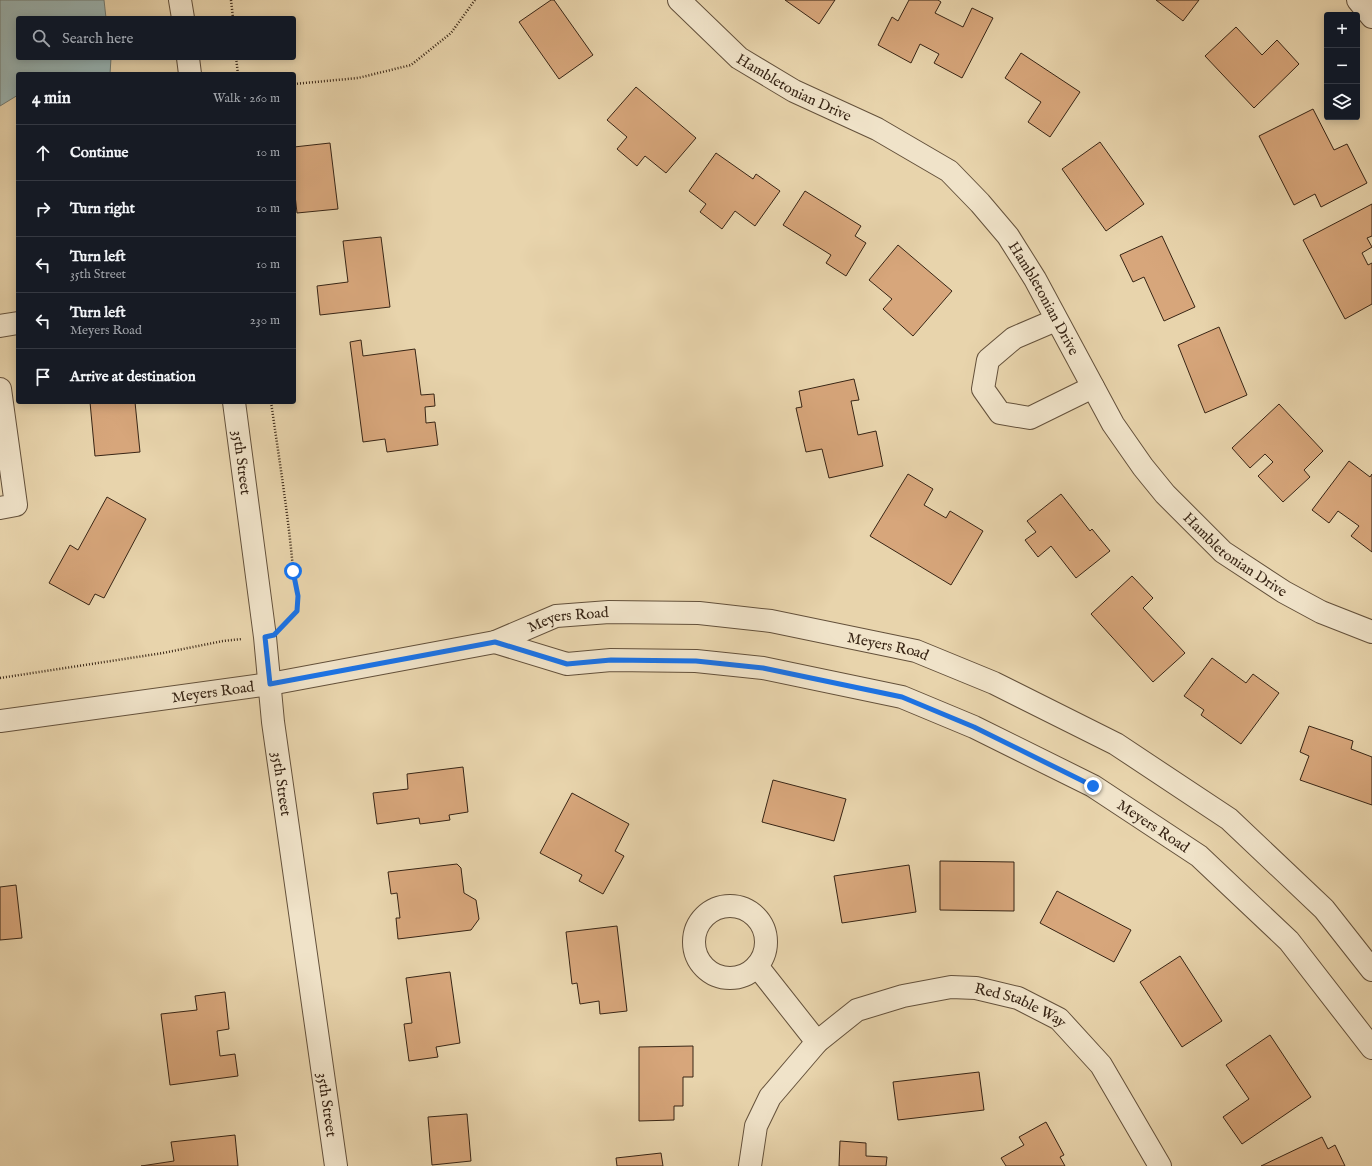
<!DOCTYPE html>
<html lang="en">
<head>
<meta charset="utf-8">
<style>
  body { margin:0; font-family:"IM FELL English",serif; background:#20242c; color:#f1f3f6 }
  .controls { position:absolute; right:12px; top:12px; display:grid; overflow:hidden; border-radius:4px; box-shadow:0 2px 10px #0003 }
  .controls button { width:36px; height:36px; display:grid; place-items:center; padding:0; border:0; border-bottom:1px solid #363941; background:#171b24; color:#f1f3f6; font:20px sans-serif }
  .stop { position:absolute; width:12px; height:12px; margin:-9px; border:3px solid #1a73e8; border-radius:50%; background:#fff }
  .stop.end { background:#1a73e8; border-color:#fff; box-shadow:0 1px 4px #0008 }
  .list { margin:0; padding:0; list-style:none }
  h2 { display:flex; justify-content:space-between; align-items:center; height:52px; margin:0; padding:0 16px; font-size:17px }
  h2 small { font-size:13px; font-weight:400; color:#9ea1a6 }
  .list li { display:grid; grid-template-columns:26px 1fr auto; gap:12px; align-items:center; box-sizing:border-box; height:56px; padding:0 16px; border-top:1px solid #363941 }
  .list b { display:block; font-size:15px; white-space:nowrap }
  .list p { margin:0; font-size:13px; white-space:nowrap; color:#9ea1a6 }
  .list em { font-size:13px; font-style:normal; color:#9ea1a6 }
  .icon { flex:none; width:22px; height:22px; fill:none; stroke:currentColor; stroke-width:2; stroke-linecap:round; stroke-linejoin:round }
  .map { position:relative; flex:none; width:1372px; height:1166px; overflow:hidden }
  .search { position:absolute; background:#171b24; box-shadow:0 2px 10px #0003; left:16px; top:16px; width:280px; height:44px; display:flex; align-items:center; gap:10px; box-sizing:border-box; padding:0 14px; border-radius:4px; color:#9ea1a6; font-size:15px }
  .panel { position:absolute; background:#171b24; box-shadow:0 2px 10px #0003; left:16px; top:72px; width:280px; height:332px; border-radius:4px }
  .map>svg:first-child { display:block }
  .water { fill:#9bb6b4; stroke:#737c74 }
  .building { fill:#d7a67b; stroke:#382515 }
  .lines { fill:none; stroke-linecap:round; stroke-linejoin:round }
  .minor-casing { stroke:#64513b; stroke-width:24 }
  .path { stroke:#382515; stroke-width:2.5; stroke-dasharray:1 2; stroke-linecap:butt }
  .minor { stroke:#f0e3c9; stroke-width:22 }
  .route { stroke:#1a73e8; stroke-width:5 }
  .labels { text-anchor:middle; stroke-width:4; stroke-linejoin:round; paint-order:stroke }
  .street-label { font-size:15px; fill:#382515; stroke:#f0e3c9 }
</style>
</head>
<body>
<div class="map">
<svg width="1372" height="1166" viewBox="0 0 1372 1166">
  <rect width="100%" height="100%" fill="#e8d4ac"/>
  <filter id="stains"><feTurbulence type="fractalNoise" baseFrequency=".005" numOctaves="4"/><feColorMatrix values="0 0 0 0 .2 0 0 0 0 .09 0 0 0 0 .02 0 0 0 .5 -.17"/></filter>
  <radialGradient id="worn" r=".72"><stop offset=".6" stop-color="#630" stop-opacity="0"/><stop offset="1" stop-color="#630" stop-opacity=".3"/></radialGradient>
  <path class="water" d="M 0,0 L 104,0 L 106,18 L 18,18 L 18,58 L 111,58 L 110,74 L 18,74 L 18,95 L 0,106 Z"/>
  <path class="building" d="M 551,0 L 554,0 L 593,55 L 559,79 L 519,22 Z
    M 785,0 L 835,0 L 819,24 Z
    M 909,0 L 938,0 L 941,2 L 935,13 L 963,27 L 972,8 L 993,18 L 962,78 L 934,63 L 939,54 L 920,44 L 911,63 L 878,45 L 892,17 L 898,21 Z
    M 1156,0 L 1199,0 L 1183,21 Z
    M 1236,27 L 1262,55 L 1277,40 L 1299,64 L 1254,108 L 1205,56 Z
    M 1021,53 L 1080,92 L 1050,137 L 1028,122 L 1041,102 L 1005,78 Z
    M 636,87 L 696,138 L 666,173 L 645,156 L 637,166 L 617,149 L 627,137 L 607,120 Z
    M 1313,109 L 1334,150 L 1347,144 L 1367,183 L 1321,207 L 1315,194 L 1294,205 L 1259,136 Z
    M 1100,142 L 1144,204 L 1106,231 L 1062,169 Z
    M 330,143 L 338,209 L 297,213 L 294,186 L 294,147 Z
    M 716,153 L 753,179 L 756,174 L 780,191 L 755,226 L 735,211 L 722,229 L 700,212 L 706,204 L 689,191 Z
    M 805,191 L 861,226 L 855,236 L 866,243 L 846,276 L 826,263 L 831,255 L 783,225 Z
    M 1372,204 L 1372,236 L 1367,238 L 1372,247 L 1362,253 L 1368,265 L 1372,263 L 1372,304 L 1345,319 L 1303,240 Z
    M 1162,236 L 1195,307 L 1164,321 L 1144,277 L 1133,282 L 1120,255 Z
    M 381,237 L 390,307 L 320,315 L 317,286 L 348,282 L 343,241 Z
    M 898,245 L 952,291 L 913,336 L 883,309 L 892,299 L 869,280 Z
    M 1219,327 L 1247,395 L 1205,413 L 1178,345 Z
    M 361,340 L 363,356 L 415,349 L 421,395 L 434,394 L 435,406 L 425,407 L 426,423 L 435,422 L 438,445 L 387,452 L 385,439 L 363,442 L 350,342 Z
    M 854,379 L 859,400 L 851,401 L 858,435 L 876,431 L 883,466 L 829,478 L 822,449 L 806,452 L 796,408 L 802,407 L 799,391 Z
    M 90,402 L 135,402 L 140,452 L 95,456 Z
    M 1279,404 L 1323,451 L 1304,470 L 1310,477 L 1283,502 L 1258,476 L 1273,462 L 1265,454 L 1250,468 L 1232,448 Z
    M 1349,461 L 1370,477 L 1372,474 L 1372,552 L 1351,536 L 1359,526 L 1338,511 L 1329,523 L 1312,510 Z
    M 908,474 L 933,489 L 924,505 L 946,518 L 950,511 L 983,531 L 951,585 L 870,536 Z
    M 1061,494 L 1090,531 L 1092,529 L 1110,551 L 1076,578 L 1051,546 L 1038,557 L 1025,540 L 1036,532 L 1027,521 Z
    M 107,497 L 146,519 L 104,598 L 95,594 L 89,605 L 49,583 L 70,545 L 78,550 Z
    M 1132,576 L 1153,598 L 1143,608 L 1185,653 L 1153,682 L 1091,614 Z
    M 1212,658 L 1246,683 L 1253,674 L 1279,693 L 1241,744 L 1201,715 L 1204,710 L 1184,696 Z
    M 1309,726 L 1353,741 L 1351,749 L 1372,757 L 1372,805 L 1300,780 L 1309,756 L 1300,752 Z
    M 463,767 L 468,812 L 449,815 L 450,820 L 420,824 L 419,818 L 377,824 L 373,793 L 408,789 L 407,774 Z
    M 773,780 L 846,799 L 834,841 L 762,822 Z
    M 572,793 L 629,824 L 615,851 L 624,856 L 603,894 L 579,881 L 582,875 L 540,853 Z
    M 940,861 L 1014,862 L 1014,911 L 940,910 Z
    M 457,864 L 461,868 L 464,893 L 476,900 L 479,919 L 471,930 L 398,939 L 396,918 L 400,918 L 397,893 L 391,894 L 388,872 Z
    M 909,865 L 916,912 L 842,923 L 834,876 Z
    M 16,885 L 22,938 L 0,940 L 0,887 Z
    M 1057,891 L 1131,930 L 1114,962 L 1040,923 Z
    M 617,926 L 627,1011 L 600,1014 L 599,1001 L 580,1004 L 577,983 L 572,984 L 566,932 Z
    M 1180,956 L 1222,1021 L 1182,1047 L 1140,982 Z
    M 450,972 L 460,1043 L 436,1047 L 438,1057 L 409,1061 L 404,1024 L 412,1023 L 406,978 Z
    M 225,992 L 229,1029 L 217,1031 L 220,1056 L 235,1054 L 238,1076 L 170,1085 L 161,1014 L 197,1010 L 195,996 Z
    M 1270,1035 L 1311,1097 L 1242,1144 L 1223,1117 L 1249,1099 L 1226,1065 Z
    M 693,1046 L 693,1077 L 683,1077 L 683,1106 L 674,1106 L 674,1120 L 639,1121 L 639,1047 Z
    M 979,1072 L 984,1110 L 898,1120 L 893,1082 Z
    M 467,1114 L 471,1161 L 432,1165 L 428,1117 Z
    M 1046,1122 L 1064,1155 L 1060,1157 L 1065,1166 L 1006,1166 L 1001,1158 L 1024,1145 L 1019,1137 Z
    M 235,1135 L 238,1166 L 141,1166 L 174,1161 L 171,1142 Z
    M 1322,1137 L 1328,1149 L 1335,1145 L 1345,1166 L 1261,1166 Z
    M 840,1141 L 866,1143 L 866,1156 L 887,1157 L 886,1166 L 839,1166 Z
    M 661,1153 L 663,1166 L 617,1166 L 616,1158 Z"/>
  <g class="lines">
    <g class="minor-casing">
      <g id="minor">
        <path d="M 180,0 L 183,18"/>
        <path id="s1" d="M 679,0 L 739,58 L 794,91 L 877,129 L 949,171 L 980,203 L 1008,236 L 1035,279 L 1113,424 L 1143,467 L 1165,494 L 1223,552 L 1284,592 L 1321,612 L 1372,632"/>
        <path d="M 1358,0 L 1372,17"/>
        <path d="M 188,58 L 190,74"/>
        <path d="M 1056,320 L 1014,338 L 988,360 L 983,389 L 1000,413 L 1030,418 L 1093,387"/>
        <path d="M 0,326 L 18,323"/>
        <path d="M 0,389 L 16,505 L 0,508"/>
        <path id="s2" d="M 234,402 L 265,637 L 273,722 L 336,1166"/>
        <path id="s3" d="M 495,642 L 567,664 L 611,660 L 696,661 L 763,668 L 902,697 L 974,727 L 1093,786 L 1199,856 L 1289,941 L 1372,1048"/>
        <path id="s4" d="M 0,721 L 270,684 L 495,642 L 556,616 L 609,612 L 699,613 L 771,621 L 916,651 L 994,683 L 1116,744 L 1229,819 L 1324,909 L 1372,970"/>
        <circle cx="730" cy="942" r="36"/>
        <path d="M 757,966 L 817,1042"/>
        <path id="s5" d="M 750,1166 L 756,1126 L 770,1097 L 817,1042 L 857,1010 L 903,996 L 951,987 L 976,988 L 1018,998 L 1059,1019 L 1101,1065 L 1160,1166"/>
      </g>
    </g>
    <path class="path" d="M 231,0 L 233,18
      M 236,58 L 238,74
      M 294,84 L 358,78 L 411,65 L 451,33 L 475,0
      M 271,402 C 279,458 288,513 293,569 C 294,584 300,596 297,611 L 287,621
      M 0,678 L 163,653 L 223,641 L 242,639"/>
    <use href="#minor" class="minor"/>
  </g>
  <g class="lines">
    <path class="route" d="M 293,571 L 298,596 L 297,611 L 274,635 L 265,637 L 270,684 L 495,642 L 567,664 L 611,660 L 696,661 L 763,668 L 902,697 L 974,727 L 1093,786"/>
  </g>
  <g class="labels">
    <g class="street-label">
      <text dy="5" stroke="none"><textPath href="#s1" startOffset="146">Hambletonian Drive</textPath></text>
      <text dy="5" stroke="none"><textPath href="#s1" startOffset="482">Hambletonian Drive</textPath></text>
      <text dy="5" stroke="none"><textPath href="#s2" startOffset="61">35th Street</textPath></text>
      <text dy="5" stroke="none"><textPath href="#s1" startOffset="806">Hambletonian Drive</textPath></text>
      <text dy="5" stroke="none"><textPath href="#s4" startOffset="579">Meyers Road</textPath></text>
      <text dy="5" stroke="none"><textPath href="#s4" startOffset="903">Meyers Road</textPath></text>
      <text dy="5" stroke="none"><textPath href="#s4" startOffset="215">Meyers Road</textPath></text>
      <text dy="5" stroke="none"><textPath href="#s2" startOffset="385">35th Street</textPath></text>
      <text dy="5" stroke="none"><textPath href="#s3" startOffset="697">Meyers Road</textPath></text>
      <text dy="5" stroke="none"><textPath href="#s5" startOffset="366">Red Stable Way</textPath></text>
      <text dy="5" stroke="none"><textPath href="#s2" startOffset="709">35th Street</textPath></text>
    </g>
  </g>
  <rect width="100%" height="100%" filter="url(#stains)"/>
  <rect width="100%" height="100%" fill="url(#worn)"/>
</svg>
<div class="controls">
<button>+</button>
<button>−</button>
<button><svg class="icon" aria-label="layers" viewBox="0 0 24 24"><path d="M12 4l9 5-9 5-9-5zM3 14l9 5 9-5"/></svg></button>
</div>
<div class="stop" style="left:293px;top:571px"></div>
<div class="stop end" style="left:1093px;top:786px"></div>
<div class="search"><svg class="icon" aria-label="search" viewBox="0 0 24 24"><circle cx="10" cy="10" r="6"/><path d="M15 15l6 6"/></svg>Search here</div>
<section class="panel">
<h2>4 min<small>Walk · 260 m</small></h2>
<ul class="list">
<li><svg class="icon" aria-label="ahead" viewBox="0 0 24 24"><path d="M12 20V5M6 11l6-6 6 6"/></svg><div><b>Continue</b></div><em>10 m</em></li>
<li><svg class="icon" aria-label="right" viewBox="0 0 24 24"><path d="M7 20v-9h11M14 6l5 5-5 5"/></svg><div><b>Turn right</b></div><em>10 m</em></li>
<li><svg class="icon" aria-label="left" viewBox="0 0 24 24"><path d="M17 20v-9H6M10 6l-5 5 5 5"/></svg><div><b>Turn left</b><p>35th Street</p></div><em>10 m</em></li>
<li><svg class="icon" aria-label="left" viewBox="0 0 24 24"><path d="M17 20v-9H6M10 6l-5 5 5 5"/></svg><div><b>Turn left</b><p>Meyers Road</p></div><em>230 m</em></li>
<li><svg class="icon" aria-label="arrive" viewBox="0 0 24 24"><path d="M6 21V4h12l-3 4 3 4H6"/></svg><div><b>Arrive at destination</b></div></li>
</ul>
</section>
</div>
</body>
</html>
